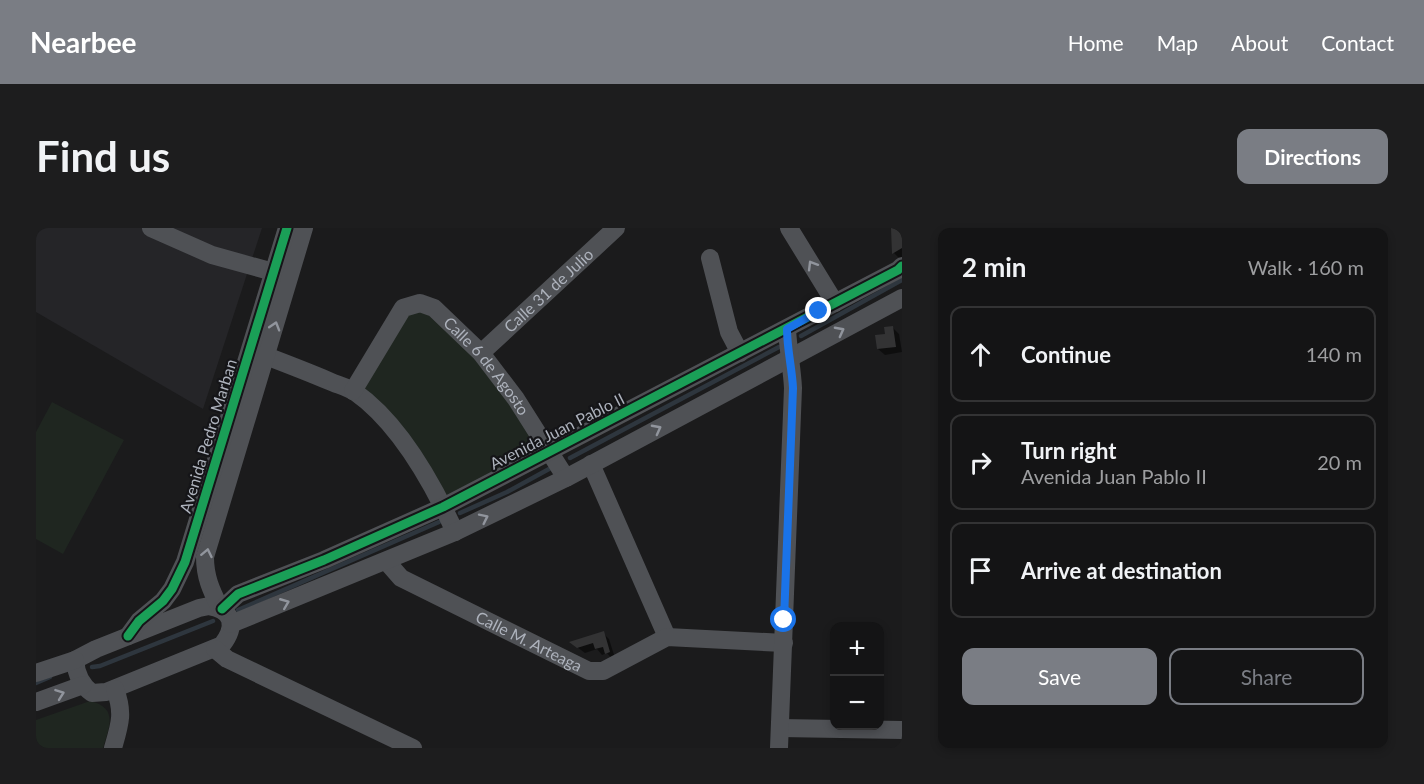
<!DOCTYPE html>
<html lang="en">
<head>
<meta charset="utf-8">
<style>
  body { margin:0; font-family:Lato,sans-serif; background:#1d1d1e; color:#f1f3f6 }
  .controls { position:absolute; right:18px; bottom:18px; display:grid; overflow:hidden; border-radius:12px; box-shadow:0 3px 9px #0003 }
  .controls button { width:54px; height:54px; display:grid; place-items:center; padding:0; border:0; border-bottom:2px solid #333334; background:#141415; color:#f1f3f6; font:30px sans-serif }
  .stop { position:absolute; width:18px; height:18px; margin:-14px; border:4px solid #1a73e8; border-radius:50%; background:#fff }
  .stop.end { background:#1a73e8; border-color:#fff; box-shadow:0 2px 6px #0008 }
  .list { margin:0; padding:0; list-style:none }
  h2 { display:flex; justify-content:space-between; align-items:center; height:78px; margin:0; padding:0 24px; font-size:26px }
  h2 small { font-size:20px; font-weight:400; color:#9d9ea0 }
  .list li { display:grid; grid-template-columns:39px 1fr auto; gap:18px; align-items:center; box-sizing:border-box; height:96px; margin:0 12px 12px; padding:0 12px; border:2px solid #333334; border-radius:12px }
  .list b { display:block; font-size:22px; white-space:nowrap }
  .list p { margin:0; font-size:20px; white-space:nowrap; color:#9d9ea0 }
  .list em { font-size:20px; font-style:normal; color:#9d9ea0 }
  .actions { display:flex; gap:12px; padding:18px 24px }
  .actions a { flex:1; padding:14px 0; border:2px solid #7a7d84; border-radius:12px; text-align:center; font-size:21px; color:#7a7d84 }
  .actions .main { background:#7a7d84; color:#fff }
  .icon { flex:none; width:33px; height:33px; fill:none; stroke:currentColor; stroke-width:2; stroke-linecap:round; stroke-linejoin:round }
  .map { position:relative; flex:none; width:866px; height:520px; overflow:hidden; border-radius:12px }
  header { display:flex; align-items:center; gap:36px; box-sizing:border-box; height:84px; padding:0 30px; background:#7a7d84; color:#fff }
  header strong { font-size:28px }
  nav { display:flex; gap:33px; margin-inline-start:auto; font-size:21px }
  .intro { display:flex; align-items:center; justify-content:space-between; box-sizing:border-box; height:144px; padding:0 36px }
  h1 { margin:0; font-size:42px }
  .button { padding:15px 27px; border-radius:12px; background:#7a7d84; color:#fff; font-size:21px; font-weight:700 }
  main { display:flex; gap:36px; padding:0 36px }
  aside { flex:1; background:#141415; border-radius:12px; box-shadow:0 3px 9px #0003 }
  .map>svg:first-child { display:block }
  .built { fill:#252528 }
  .green { fill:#1f2620 }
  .shadow { fill:#0007 }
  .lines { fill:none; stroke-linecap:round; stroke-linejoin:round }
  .stream { stroke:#2e363e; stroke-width:4.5 }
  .building { fill:#333334 }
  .minor { stroke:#4f5155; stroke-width:18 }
  .cycleway-casing { stroke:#151518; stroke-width:13 }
  .cycleway { stroke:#1a9f57; stroke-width:9 }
  .oneway { stroke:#91959d }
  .route { stroke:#1a73e8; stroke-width:8 }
  .labels { text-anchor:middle; stroke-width:4.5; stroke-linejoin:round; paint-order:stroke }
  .street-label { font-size:16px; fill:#adb2bc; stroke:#151518 }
</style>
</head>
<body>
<header>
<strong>Nearbee</strong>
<nav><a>Home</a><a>Map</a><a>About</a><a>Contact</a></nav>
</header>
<div class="intro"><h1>Find us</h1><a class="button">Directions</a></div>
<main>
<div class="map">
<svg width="866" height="520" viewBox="0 0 866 520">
  <rect width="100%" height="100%" fill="#1b1b1c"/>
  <path class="built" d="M 0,0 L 226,0 L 167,181 L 0,84 Z"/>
  <path class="green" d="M 378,83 L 389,84 L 434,125 L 507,220 L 411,268 L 331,165 L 329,160 L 368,90 Z
    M 16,174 L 88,212 L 27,326 L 0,311 L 0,204 Z
    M 54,473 C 83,480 73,499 67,520 L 0,520 L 0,492 Z"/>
  <path class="shadow" d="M 856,0 L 866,0 L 866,33 L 858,25 Z
    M 857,100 L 863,106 L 866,124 L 849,127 L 842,121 Z
    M 567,405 L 573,411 L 579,430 L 576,431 L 571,425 L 566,427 L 561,421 L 549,425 L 541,419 Z"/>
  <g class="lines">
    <path class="stream" d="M 765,108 L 866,52
      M 534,230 L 743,119
      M 424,285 L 471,264 L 513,241
      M 202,382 L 403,294
      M 56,439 L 64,438 L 177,393
      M 0,455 L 14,449"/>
  </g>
  <path class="building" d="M 855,0 L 866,0 L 866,20 L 856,26 Z
    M 857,98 L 860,119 L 841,121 L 839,107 L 849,106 L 848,99 Z
    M 568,403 L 574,424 L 569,426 L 567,419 L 559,421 L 557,415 L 541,420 L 533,414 Z"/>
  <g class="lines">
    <g class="minor">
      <path d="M 115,0 L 176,27 L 248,47"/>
      <path d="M 753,0 L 799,75"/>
      <path d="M 674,30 L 693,104 L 704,125"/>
      <path id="s1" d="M 445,125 L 580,0"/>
      <path d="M 230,128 C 251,136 272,144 293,153 C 302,157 311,159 319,164 C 363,195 397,256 419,304"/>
      <path id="s2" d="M 317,163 L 367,80 L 384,75 L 398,80 L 445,125 L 480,171 L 530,250"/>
      <path d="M 555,236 L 631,409"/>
      <path id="s3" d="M 351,334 L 365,350 L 553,443 L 567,443 L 631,409 L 748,415"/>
      <path d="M 173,378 C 198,382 200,399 186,417 L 70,464 L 56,465 C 45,457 40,445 39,432 L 60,421 L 163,380 Z"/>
      <path d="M 184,380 C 175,362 169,349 169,329 L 268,0"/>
      <path d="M 186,381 L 202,366 L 288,332 L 407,279 L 862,42 L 866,38"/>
      <path d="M 195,396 L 419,304 L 530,250 L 866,70"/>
      <path d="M 92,408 L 103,393 L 127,373 L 136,361 L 149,334 L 251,0"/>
      <path d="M 179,421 L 191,431 L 377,520"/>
      <path d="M 0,445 L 39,432"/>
      <path d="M 0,474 L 47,457"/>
      <path d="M 744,500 L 866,502"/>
      <path d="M 77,520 C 84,496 88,485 79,461"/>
      <path d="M 743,520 L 757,160 C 756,140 752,121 751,101"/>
    </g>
    <g class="cycleway-casing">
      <path id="cycleway" d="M 186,381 L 202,366 L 288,332 L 407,279 L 862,42 L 866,38
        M 92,408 L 103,393 L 127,373 L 136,361 L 149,334 L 251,0"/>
    </g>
    <use href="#cycleway" class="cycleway"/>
  </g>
  <defs><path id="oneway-chevron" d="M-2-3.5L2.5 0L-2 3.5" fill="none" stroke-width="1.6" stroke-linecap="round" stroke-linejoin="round" transform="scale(1.5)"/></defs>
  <g class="oneway">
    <use href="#oneway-chevron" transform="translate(776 37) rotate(-121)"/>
    <use href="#oneway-chevron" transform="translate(239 98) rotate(-73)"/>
    <use href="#oneway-chevron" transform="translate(804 103) rotate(-28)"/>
    <use href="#oneway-chevron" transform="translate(621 201) rotate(-28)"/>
    <use href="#oneway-chevron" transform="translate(448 290) rotate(-26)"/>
    <use href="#oneway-chevron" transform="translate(171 325) rotate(-78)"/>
    <use href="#oneway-chevron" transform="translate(249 375) rotate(-22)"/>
    <use href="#oneway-chevron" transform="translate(24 466) rotate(-20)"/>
  </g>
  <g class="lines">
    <path class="route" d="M 748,392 L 757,160 C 756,140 751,121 751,101 L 783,83"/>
  </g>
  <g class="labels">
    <g class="street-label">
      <text dy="6" stroke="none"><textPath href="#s1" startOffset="92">Calle 31 de Julio</textPath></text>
      <text dy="6" stroke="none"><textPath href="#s2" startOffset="208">Calle 6 de Agosto</textPath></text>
      <text transform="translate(521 203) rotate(-27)" y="6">Avenida Juan Pablo II</text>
      <text transform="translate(172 208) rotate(-73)" y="6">Avenida Pedro Marban</text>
      <text dy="6" stroke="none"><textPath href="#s3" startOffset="164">Calle M. Arteaga</textPath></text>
    </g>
  </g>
</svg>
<div class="controls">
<button>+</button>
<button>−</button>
</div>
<div class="stop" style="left:748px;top:392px"></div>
<div class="stop end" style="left:783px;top:83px"></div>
</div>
<aside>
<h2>2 min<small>Walk · 160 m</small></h2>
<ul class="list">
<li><svg class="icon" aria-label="ahead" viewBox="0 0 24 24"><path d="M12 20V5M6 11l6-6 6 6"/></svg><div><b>Continue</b></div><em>140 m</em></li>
<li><svg class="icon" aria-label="right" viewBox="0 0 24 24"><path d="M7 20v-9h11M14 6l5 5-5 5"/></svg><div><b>Turn right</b><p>Avenida Juan Pablo II</p></div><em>20 m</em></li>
<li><svg class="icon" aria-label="arrive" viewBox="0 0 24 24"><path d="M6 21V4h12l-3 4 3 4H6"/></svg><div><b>Arrive at destination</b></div></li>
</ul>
<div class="actions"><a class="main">Save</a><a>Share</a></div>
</aside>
</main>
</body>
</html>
